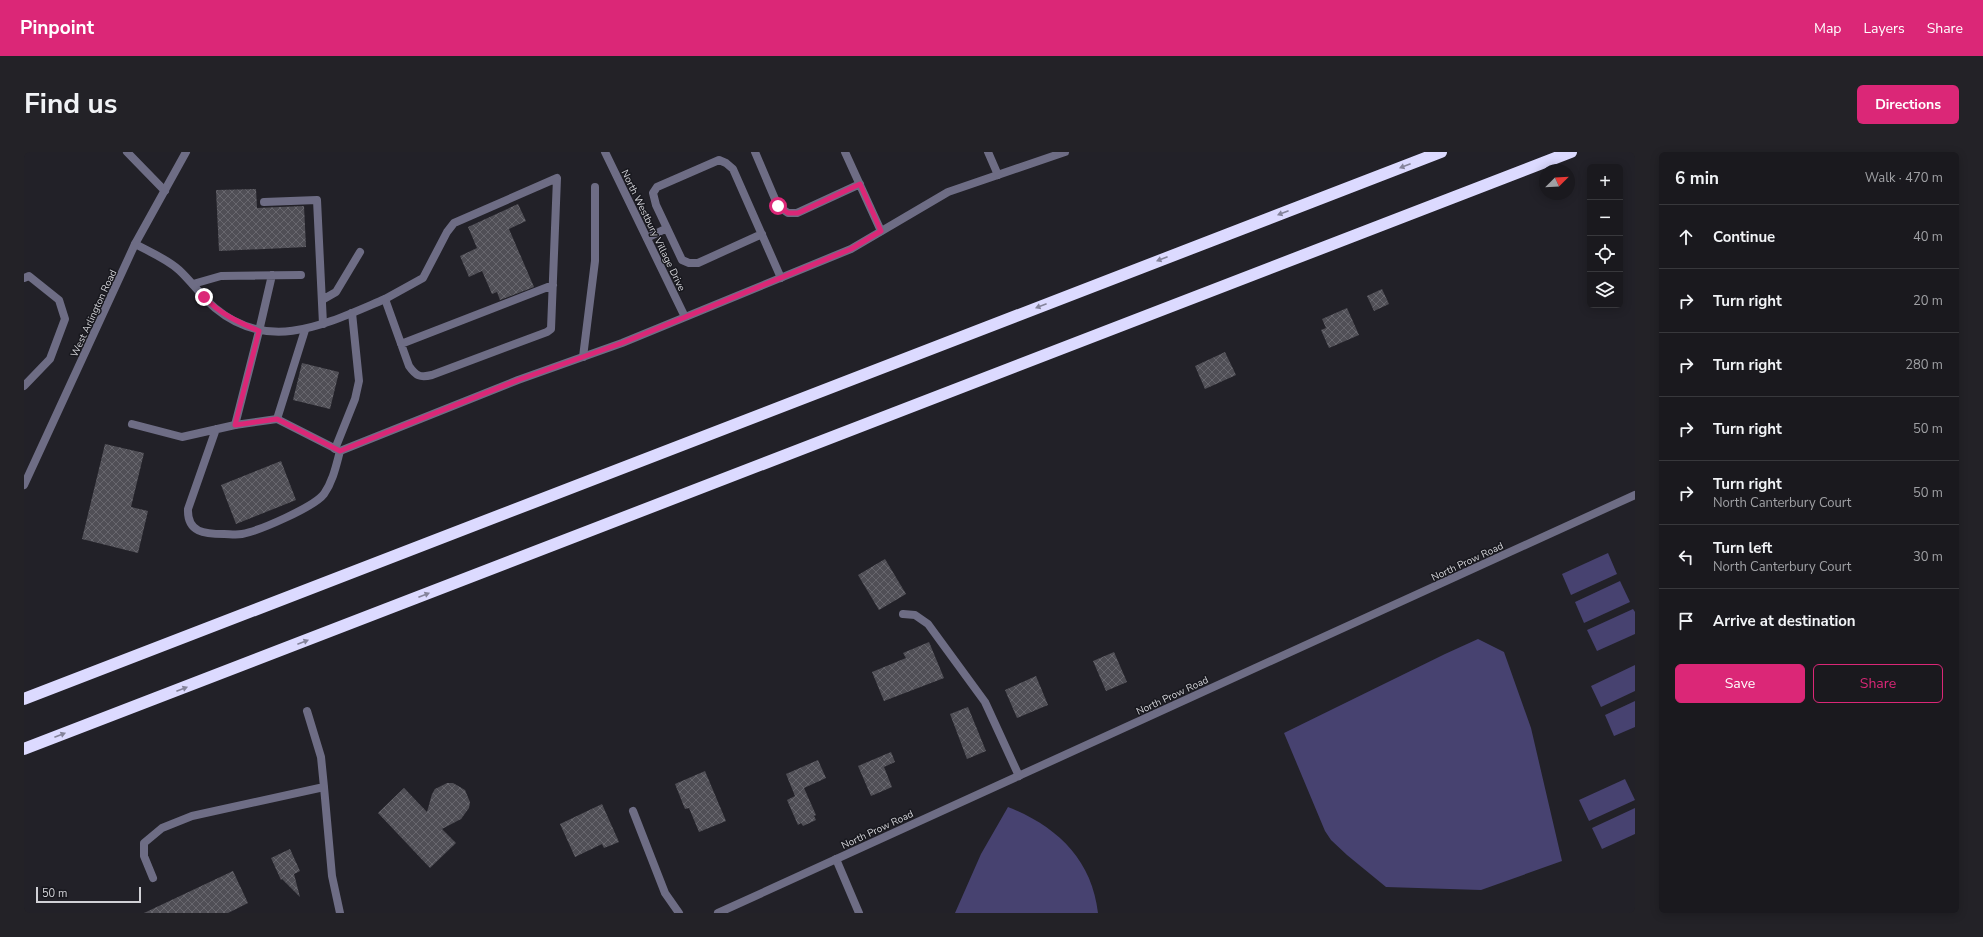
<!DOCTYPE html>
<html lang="en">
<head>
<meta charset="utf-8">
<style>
  body { margin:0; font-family:"Nunito Sans",sans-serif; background:#232227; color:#f1f3f6 }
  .controls { position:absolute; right:12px; top:12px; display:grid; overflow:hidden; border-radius:6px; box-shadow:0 2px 10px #0003 }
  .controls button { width:36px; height:36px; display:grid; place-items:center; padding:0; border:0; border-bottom:1px solid #38383c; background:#1a191e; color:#f1f3f6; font:20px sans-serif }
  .compass { position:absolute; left:1515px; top:12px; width:36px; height:36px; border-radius:50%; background:#1a191e; box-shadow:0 2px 10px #0003; rotate:66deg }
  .scale { position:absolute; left:12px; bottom:10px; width:105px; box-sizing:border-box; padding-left:4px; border:2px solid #d1d1d6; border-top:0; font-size:11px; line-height:14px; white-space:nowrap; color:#d1d1d6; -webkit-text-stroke:3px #18181e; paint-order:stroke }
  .stop { position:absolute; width:12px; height:12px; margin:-9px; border:3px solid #db2777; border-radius:50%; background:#fff }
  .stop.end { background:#db2777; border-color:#fff; box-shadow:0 1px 4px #0008 }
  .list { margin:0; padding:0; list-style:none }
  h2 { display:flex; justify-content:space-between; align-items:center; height:52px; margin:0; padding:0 16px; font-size:17px }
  h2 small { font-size:13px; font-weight:400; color:#9fa0a4 }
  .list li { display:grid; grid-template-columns:26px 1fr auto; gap:12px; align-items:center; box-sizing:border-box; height:64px; padding:0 16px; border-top:1px solid #38383c }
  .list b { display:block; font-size:15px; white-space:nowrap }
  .list p { margin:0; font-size:13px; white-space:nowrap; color:#9fa0a4 }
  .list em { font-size:13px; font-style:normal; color:#9fa0a4 }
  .actions { display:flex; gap:8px; padding:12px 16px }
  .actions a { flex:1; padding:9px 0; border:1px solid #db2777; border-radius:6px; text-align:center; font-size:14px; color:#db2777 }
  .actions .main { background:#db2777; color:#fff }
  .icon { flex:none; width:22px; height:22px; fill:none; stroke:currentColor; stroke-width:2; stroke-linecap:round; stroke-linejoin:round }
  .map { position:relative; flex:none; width:1611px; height:761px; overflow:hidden; border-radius:6px }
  header { display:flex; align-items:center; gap:24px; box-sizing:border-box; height:56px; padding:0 20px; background:#db2777; color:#fff }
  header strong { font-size:19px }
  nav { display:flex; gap:22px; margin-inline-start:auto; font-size:14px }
  .intro { display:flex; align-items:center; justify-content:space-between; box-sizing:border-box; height:96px; padding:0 24px }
  h1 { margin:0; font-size:28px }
  .button { padding:10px 18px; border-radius:6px; background:#db2777; color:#fff; font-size:14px; font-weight:700 }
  main { display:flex; gap:24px; padding:0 24px }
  aside { flex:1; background:#1a191e; border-radius:6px; box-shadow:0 2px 10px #0003 }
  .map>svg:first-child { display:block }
  .pitch { fill:#474270 }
  .building { fill:url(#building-cross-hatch) }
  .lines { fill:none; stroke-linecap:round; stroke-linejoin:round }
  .service { stroke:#6e6d85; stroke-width:8 }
  .minor { stroke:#6e6d85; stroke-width:8 }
  .tertiary { stroke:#6e6d85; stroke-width:8 }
  .motorway { stroke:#dcdaff; stroke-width:12 }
  .oneway { fill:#84839a }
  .route { stroke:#db2777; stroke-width:5 }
  .labels { text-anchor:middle; stroke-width:3; stroke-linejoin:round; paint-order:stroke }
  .street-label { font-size:10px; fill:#d1d1d6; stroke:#18181e }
</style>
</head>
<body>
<header>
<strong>Pinpoint</strong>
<nav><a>Map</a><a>Layers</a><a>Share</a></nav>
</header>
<div class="intro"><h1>Find us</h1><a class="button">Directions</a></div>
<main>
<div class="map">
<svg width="1611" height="761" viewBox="0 0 1611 761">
  <defs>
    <pattern id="building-cross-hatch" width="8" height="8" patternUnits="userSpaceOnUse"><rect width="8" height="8" fill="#504f56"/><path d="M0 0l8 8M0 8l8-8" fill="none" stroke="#68676e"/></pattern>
  </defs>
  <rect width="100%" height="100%" fill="#222128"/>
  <path class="pitch" d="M 1584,401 L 1593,422 L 1547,443 L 1538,422 Z
    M 1596,429 L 1606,450 L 1560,471 L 1551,450 Z
    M 1609,457 L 1611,460 L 1611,482 L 1573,499 L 1563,478 Z
    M 1454,487 L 1480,500 L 1507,576 L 1538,709 L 1457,738 L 1362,735 L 1323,703 L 1307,688 L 1301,679 L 1260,581 L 1421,502 Z
    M 1611,513 L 1611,539 L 1577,555 L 1567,534 Z
    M 1611,549 L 1611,575 L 1590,584 L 1581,563 Z
    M 1601,627 L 1611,648 L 1565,669 L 1555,648 Z
    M 984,655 C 1032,674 1068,707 1074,761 L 931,761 L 957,702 Z
    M 1611,656 L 1611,682 L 1578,697 L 1568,676 Z"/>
  <path class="building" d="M 232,37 L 233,56 L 280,54 L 282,95 L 195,99 L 192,38 Z
    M 494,52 L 502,69 L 485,77 L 510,135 L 476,148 L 473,140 L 468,142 L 458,119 L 445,125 L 436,104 L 453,96 L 444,75 Z
    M 1358,137 L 1365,152 L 1350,159 L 1343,144 Z
    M 1323,156 L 1335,183 L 1305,196 L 1297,178 L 1302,176 L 1298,167 Z
    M 1201,200 L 1212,223 L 1181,237 L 1171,214 Z
    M 278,211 L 315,220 L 306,257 L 269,248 Z
    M 81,292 L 120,301 L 107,355 L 124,359 L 114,401 L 58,387 Z
    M 257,309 L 272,348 L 212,372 L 197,333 Z
    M 861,407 L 882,442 L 855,458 L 834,423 Z
    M 905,490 L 920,526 L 860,549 L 848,520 L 882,506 L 879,501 Z
    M 1090,500 L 1103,530 L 1082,539 L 1069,509 Z
    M 1012,524 L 1024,553 L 993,566 L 981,538 Z
    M 944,555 L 962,599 L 943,607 L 926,562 Z
    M 867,600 L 871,610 L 860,615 L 868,635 L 847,644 L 834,614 Z
    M 794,608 L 802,626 L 780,636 L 792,663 L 790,664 L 792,668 L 779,674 L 777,671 L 774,673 L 763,648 L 771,644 L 762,622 Z
    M 681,619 L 702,669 L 675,680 L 665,656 L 661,657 L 651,632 Z
    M 423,631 L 429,631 L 441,638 L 446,650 L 445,656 L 437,667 L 418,677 L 432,691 L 406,716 L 354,661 L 380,636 L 403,660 L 408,642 L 411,637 Z
    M 578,652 L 595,690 L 580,696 L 578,692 L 551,705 L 536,672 Z
    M 266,697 L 276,719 L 270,722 L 276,745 L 258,727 L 257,728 L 247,706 Z
    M 209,719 L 224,751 L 204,761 L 120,761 Z"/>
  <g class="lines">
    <path class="service" d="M 103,0 L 141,39
      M 731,0 L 754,54 L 764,61 L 773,61 L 836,32
      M 821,0 L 857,79
      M 964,0 L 974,23
      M 533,26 L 527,177 L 523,180 L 408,223 C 396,226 392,224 385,214 L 361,147 L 399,126 L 423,80 L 430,71 Z
      M 240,50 L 293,48 L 299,172
      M 738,82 L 674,111 L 665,111 L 658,108 L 632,53 L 629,41 L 633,35 L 695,8 L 702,11 L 709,17 L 757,126
      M 623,86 L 643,76
      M 169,132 L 197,124 L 277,123
      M 298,148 L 312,140 L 336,100
      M 235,179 L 248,123
      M 377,192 L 529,133
      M 559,205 L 571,109 L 571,35
      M 253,267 L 281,178
      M 108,272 L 158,285 L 211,273
      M 192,277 L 164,357 C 163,381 181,382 200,382 C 205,382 212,383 218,382 C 235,379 290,355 300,342 C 309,329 312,314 316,299
      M 311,297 L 331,247 L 335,229 L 328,161
      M 879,462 L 891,463 L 904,472 L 961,550 L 995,624
      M 283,559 L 297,605 L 300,635
      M 609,659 L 641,741 L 655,761
      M 812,707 L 835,761
      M 129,726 L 120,704 L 120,691 L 138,676 L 168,664 L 300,635 L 308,724 L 316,761"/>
    <path class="minor" d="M 581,0 L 661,165
      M 111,92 C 126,100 143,107 155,118 C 168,130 178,145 191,156 C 246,202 304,171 361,147
      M 0,126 L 5,124 L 35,148 L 41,167 L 26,207 L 0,234
      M 235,179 L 211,273 L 253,267 L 316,299 L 494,228 L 598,191 L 827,97 L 924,40 L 1041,0
      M 694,761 L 1611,343"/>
    <path class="tertiary" d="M 0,333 L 111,92 L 162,0"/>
    <path class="motorway" d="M 0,547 L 1417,0
      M 0,597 L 1547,0"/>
  </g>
  <defs><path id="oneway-solid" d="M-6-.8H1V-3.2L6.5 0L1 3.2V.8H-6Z"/></defs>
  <g class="oneway">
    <use href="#oneway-solid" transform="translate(1381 14) rotate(159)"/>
    <use href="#oneway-solid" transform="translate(1259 61) rotate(159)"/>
    <use href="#oneway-solid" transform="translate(1138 107) rotate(159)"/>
    <use href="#oneway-solid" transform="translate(1017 154) rotate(159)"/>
    <use href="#oneway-solid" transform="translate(400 443) rotate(-21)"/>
    <use href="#oneway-solid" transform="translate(279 490) rotate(-21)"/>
    <use href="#oneway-solid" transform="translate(158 537) rotate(-21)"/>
    <use href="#oneway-solid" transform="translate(36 583) rotate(-21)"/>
  </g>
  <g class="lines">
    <path class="route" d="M 180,145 C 196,162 214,170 235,179 L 211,273 L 253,267 L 316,299 L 494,228 L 598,191 L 827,97 L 857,79 L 836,32 L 774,61 L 764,61 L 754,54"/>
  </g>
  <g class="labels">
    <g class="street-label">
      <text transform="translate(630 78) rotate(64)" y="4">North Westbury Village Drive</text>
      <text transform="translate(69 161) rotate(-65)" y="4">West Arlington Road</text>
      <text transform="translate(1443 409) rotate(-25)" y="4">North Prow Road</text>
      <text transform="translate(1148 543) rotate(-25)" y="4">North Prow Road</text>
      <text transform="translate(853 677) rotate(-25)" y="4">North Prow Road</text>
    </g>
  </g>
</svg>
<div class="controls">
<button>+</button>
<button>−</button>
<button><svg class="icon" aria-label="locate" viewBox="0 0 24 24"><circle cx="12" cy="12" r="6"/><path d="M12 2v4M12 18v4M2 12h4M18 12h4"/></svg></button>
<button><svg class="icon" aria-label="layers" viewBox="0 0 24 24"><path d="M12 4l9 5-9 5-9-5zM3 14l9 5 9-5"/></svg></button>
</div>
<svg class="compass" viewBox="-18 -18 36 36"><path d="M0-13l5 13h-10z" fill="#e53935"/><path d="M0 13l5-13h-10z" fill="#9fa0a4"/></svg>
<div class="scale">50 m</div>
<div class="stop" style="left:754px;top:54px"></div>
<div class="stop end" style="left:180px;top:145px"></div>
</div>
<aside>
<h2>6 min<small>Walk · 470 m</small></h2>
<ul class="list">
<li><svg class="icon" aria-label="ahead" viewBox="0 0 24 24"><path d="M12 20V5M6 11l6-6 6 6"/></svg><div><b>Continue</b></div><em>40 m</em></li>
<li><svg class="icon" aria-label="right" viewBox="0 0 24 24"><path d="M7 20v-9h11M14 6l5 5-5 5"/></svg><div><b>Turn right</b></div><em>20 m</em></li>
<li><svg class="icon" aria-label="right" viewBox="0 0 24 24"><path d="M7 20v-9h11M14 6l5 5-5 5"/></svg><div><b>Turn right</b></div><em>280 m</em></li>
<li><svg class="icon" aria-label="right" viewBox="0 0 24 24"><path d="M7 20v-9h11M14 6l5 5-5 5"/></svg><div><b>Turn right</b></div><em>50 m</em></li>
<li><svg class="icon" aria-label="right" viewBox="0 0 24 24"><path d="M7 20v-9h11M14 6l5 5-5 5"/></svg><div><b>Turn right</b><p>North Canterbury Court</p></div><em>50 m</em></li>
<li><svg class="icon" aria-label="left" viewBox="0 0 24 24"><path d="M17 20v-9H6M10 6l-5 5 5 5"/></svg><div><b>Turn left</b><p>North Canterbury Court</p></div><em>30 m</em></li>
<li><svg class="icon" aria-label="arrive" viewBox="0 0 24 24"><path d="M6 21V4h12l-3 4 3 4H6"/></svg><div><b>Arrive at destination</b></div></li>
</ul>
<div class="actions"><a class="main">Save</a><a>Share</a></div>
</aside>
</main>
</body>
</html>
